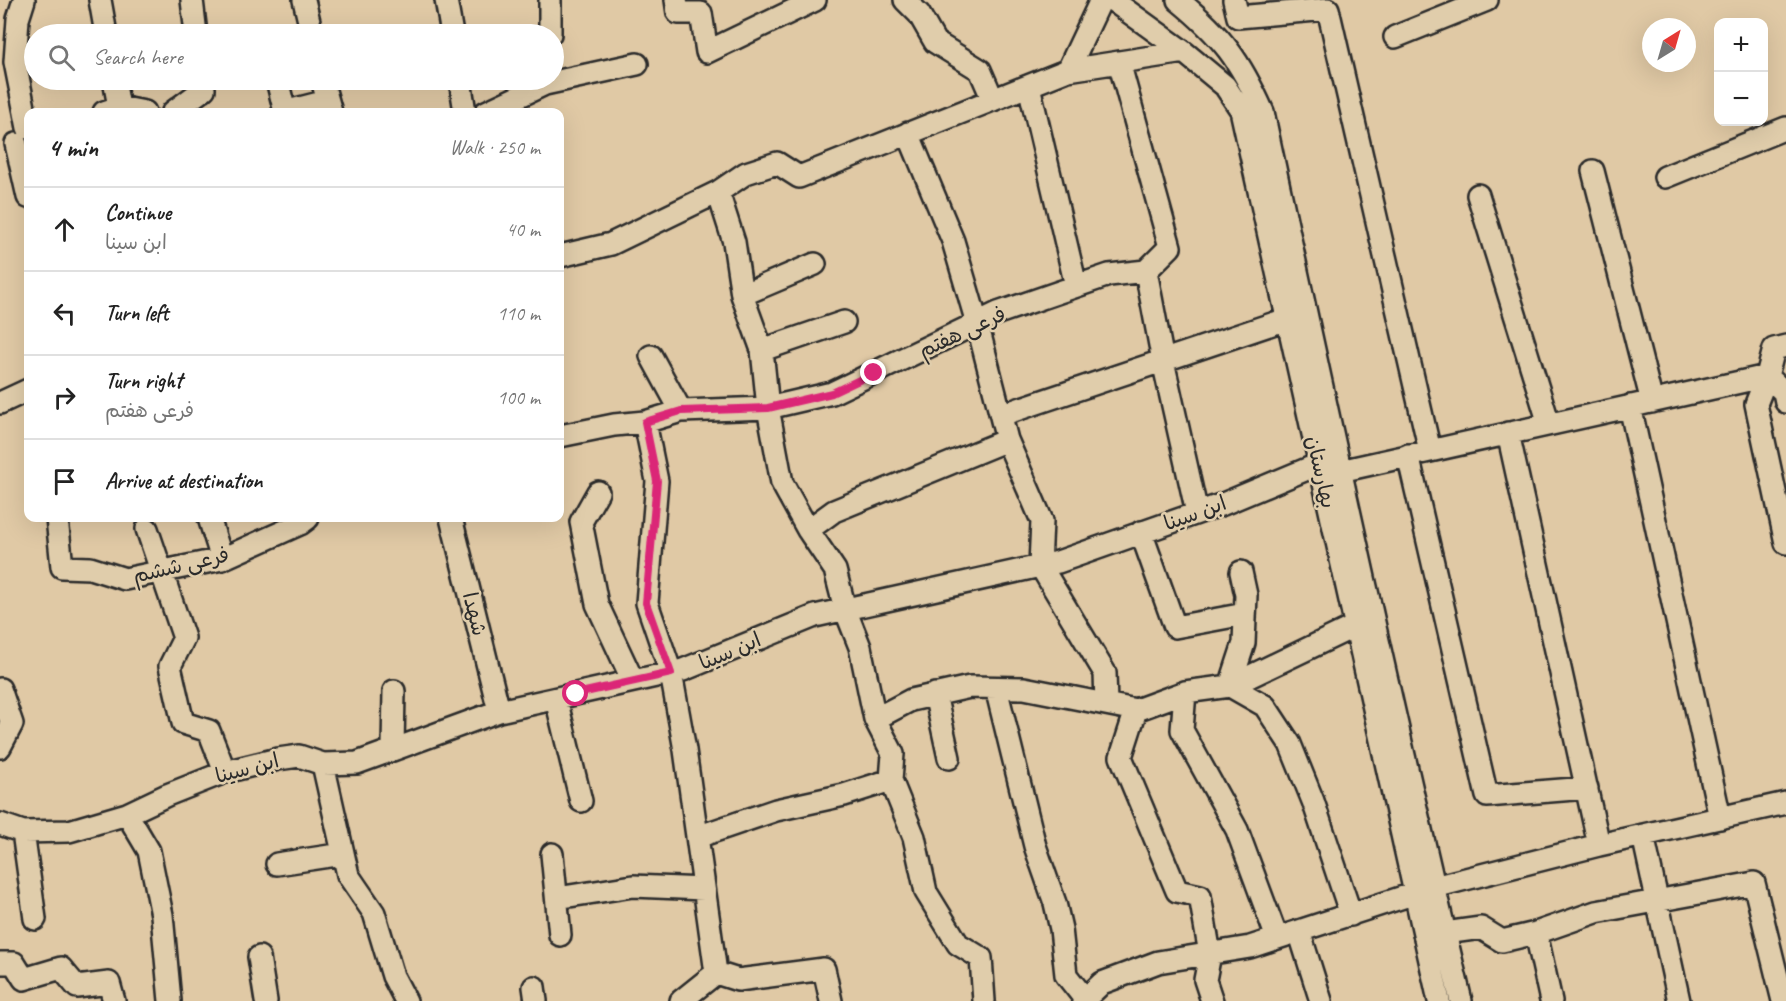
<!DOCTYPE html>
<html lang="en">
<head>
<meta charset="utf-8">
<style>
  body { margin:0; font-family:Caveat,"Playpen Sans Arabic",sans-serif; background:#f6f6f6; color:#222 }
  .controls { position:absolute; right:18px; top:18px; display:grid; overflow:hidden; border-radius:12px; box-shadow:0 6px 24px #0002 }
  .controls button { width:54px; height:54px; display:grid; place-items:center; padding:0; border:0; border-bottom:2px solid #e0e0e0; background:#fff; color:#222; font:30px sans-serif }
  .compass { position:absolute; left:1642px; top:18px; width:54px; height:54px; border-radius:50%; background:#fff; box-shadow:0 6px 24px #0002; rotate:37deg }
  .stop { position:absolute; width:18px; height:18px; margin:-14px; border:4px solid #db2777; border-radius:50%; background:#fff }
  .stop.end { background:#db2777; border-color:#fff; box-shadow:0 2px 6px #0008 }
  .list { margin:0; padding:0; list-style:none }
  h2 { display:flex; justify-content:space-between; align-items:center; height:78px; margin:0; padding:0 24px; font-size:26px }
  h2 small { font-size:20px; font-weight:400; color:#767676 }
  .list li { display:grid; grid-template-columns:39px 1fr auto; gap:18px; align-items:center; box-sizing:border-box; height:84px; padding:0 24px; border-top:2px solid #e0e0e0 }
  .list b { display:block; font-size:22px; white-space:nowrap }
  .list p { margin:0; font-size:20px; white-space:nowrap; color:#767676 }
  .list em { font-size:20px; font-style:normal; color:#767676 }
  .icon { flex:none; width:33px; height:33px; fill:none; stroke:currentColor; stroke-width:2; stroke-linecap:round; stroke-linejoin:round }
  .map { position:relative; flex:none; width:1786px; height:1001px; overflow:hidden }
  .search { position:absolute; background:#fff; box-shadow:0 6px 24px #0002; left:24px; top:24px; width:540px; height:66px; display:flex; align-items:center; gap:15px; box-sizing:border-box; padding:0 21px; border-radius:33px; color:#767676; font-size:22px }
  .panel { position:absolute; background:#fff; box-shadow:0 6px 24px #0002; left:24px; top:108px; width:540px; height:414px; border-radius:12px }
  .map>svg:first-child { display:block }
  .lines { fill:none; stroke-linecap:round; stroke-linejoin:round }
  .minor-casing { stroke:#2b2b2b; stroke-width:26 }
  .minor { stroke:#e0cdab; stroke-width:21 }
  .route { stroke:#db2777; stroke-width:8 }
  .labels { text-anchor:middle; stroke-width:5; stroke-linejoin:round; paint-order:stroke }
  .street-label { font-size:21px; fill:#2b2b2b; stroke:#e0cdab }
</style>
</head>
<body>
<div class="map">
<svg width="1786" height="1001" viewBox="0 0 1786 1001">
  <rect width="100%" height="100%" fill="#e0c9a5"/>
  <filter id="ink" filterUnits="userSpaceOnUse"><feTurbulence type="fractalNoise" baseFrequency=".0167" numOctaves="2"/><feDisplacementMap in="SourceGraphic" scale="12" xChannelSelector="R" yChannelSelector="G"/><feConvolveMatrix kernelMatrix="1 2 1 2 8 2 1 2 1" color-interpolation-filters="sRGB"/></filter>
  <g filter="url(#ink)">
    <g class="lines">
      <g class="minor-casing">
        <path id="minor" d="M 24,0 L 18,19 L 15,62 L 28,128
          M 100,0 L 106,34
          M 192,0 L 196,34
          M 304,0 L 312,34
          M 446,0 L 452,34
          M 676,0 L 678,13 L 701,13 L 707,52 L 815,0
          M 905,0 L 919,14 L 935,42 L 980,70 L 993,100
          M 1101,0 L 1068,70 L 1184,52
          M 1112,0 L 1184,52 L 1225,86 L 1241,110 L 1439,1001
          M 1178,0 C 1222,36 1240,60 1263,112 C 1326,409 1391,706 1461,1001
          M 1234,0 L 1238,17 L 1328,9 L 1430,451
          M 550,34 L 550,0
          M 1395,37 L 1487,0
          M 114,80 L 119,107
          M 277,80 L 285,112
          M 322,80 L 331,112
          M 460,80 L 465,112
          M 1029,86 L 1076,286
          M 104,112 L 119,107 L 145,112
          M 173,112 L 204,89 L 203,80
          M 284,112 L 327,101
          M 486,112 L 545,84 L 637,64
          M 908,133 L 953,241 L 977,323 L 1007,440 L 1042,521 L 1040,565 L 1105,673 L 1106,704
          M 16,144 L 28,197
          M 1593,171 L 1652,402
          M 1665,177 L 1786,128
          M 1478,195 L 1549,424
          M 560,256 L 611,244 L 718,192 L 746,173 L 777,163 L 799,177 L 1068,70
          M 1146,271 L 1163,361 L 1197,513
          M 742,295 L 815,264
          M 762,350 L 844,322
          M 651,356 L 681,411
          M 1786,402 L 1784,392 L 1767,376 L 1756,404 L 1786,543
          M 0,403 L 28,390
          M 1630,406 L 1720,818
          M 1001,415 L 1287,319
          M 645,422 L 657,481 L 647,603 L 671,673 L 685,750 L 716,973 L 681,1001
          M 1508,433 L 1599,845
          M 560,436 L 614,425 L 645,422 L 681,411 L 768,408 L 832,393 L 998,313 L 1109,275 L 1146,271 L 1170,247 L 1119,62
          M 1408,455 L 1487,796 L 1587,788
          M 1340,471 L 1767,376 L 1774,349 L 1786,346
          M 598,492 L 581,522 L 597,604 L 633,681
          M 57,518 L 62,567 L 90,568 L 125,579 L 222,559 L 300,524 L 308,518
          M 209,518 L 222,559
          M 451,518 L 499,711
          M 147,529 L 184,638 L 170,666 L 183,723 L 209,731 L 225,772
          M 808,530 L 834,511 L 1007,440
          M 1141,532 L 1175,627 L 1245,614
          M 1241,572 L 1246,595 L 1244,643 L 1230,686 L 1265,706 L 1290,744 L 1313,801 L 1351,915
          M 996,688 L 1035,846 L 1055,903 L 1061,929 L 1066,975 L 1085,999
          M 0,689 L 12,724 L 0,747
          M 1185,692 L 1182,730 L 1237,830 L 1277,938
          M 935,694 L 949,758
          M 556,699 L 581,801
          M 1136,710 L 1121,757 L 1177,891 L 1200,896 L 1210,954 L 1205,980 L 1212,1001
          M 875,719 L 911,700 L 970,687 L 1024,688 L 1136,710 L 1185,692 L 1230,686 L 1355,626
          M 393,748 L 394,691
          M 323,764 L 348,875 L 374,913 L 393,976 L 406,1001
          M 891,780 L 914,837 L 926,892 L 958,944 L 981,958 L 984,1001
          M 127,814 L 149,851 L 162,915 L 170,1001
          M 0,824 L 23,832 L 69,831 L 127,814 L 167,795 L 225,772 L 278,759 L 299,756 L 323,764 L 357,763 L 499,711 L 683,670 L 815,616 L 1058,562 L 1223,504 L 1319,464
          M 23,832 L 35,919
          M 1643,835 L 1679,1001
          M 697,837 L 776,810 L 844,795 L 891,780 L 893,754 L 875,719 L 860,647 L 845,609 L 835,570 L 808,530 L 782,483 L 768,408 L 762,350 L 742,295 L 734,242 L 718,192
          M 552,854 L 560,935
          M 277,864 L 343,854
          M 557,898 L 633,886 L 704,889
          M 1299,931 L 1321,1001
          M 1445,933 L 1481,928 L 1502,941 L 1536,933 L 1596,912 L 1754,883 L 1783,1001
          M 1536,933 L 1551,1001
          M 259,957 L 266,1001
          M 0,963 L 14,963 L 24,979 L 61,968 L 77,987 L 109,983 L 114,1001
          M 716,973 L 738,980 L 824,969 L 831,1001
          M 534,987 L 536,1001
          M 1083,1001 L 1102,983 L 1158,962 L 1250,947 L 1434,887 L 1599,845 L 1786,803"/>
      </g>
      <use href="#minor" class="minor"/>
    </g>
  </g>
  <g class="lines" filter="url(#ink)">
    <path class="route" d="M 576,694 L 671,673 L 646,603 L 657,481 L 645,422 L 681,411 L 768,408 L 832,393 L 874,373"/>
  </g>
  <g class="labels">
    <g class="street-label">
      <text transform="translate(962 332) rotate(-25)" y="7">فرعی هفتم</text>
      <text transform="translate(1321 472) rotate(77)" y="7">بهارستان</text>
      <text transform="translate(1195 513) rotate(-20)" y="7">ابن سینا</text>
      <text transform="translate(181 565) rotate(-13)" y="7">فرعی ششم</text>
      <text transform="translate(475 614) rotate(76)" y="7">شهدا</text>
      <text transform="translate(730 651) rotate(-23)" y="7">ابن سینا</text>
      <text transform="translate(247 768) rotate(-15)" y="7">ابن سینا</text>
    </g>
  </g>
</svg>
<div class="controls">
<button>+</button>
<button>−</button>
</div>
<svg class="compass" viewBox="-18 -18 36 36"><path d="M0-13l5 13h-10z" fill="#e53935"/><path d="M0 13l5-13h-10z" fill="#767676"/></svg>
<div class="stop" style="left:576px;top:694px"></div>
<div class="stop end" style="left:874px;top:373px"></div>
<div class="search"><svg class="icon" aria-label="search" viewBox="0 0 24 24"><circle cx="10" cy="10" r="6"/><path d="M15 15l6 6"/></svg>Search here</div>
<section class="panel">
<h2>4 min<small>Walk · 250 m</small></h2>
<ul class="list">
<li><svg class="icon" aria-label="ahead" viewBox="0 0 24 24"><path d="M12 20V5M6 11l6-6 6 6"/></svg><div><b>Continue</b><p>ابن سینا</p></div><em>40 m</em></li>
<li><svg class="icon" aria-label="left" viewBox="0 0 24 24"><path d="M17 20v-9H6M10 6l-5 5 5 5"/></svg><div><b>Turn left</b></div><em>110 m</em></li>
<li><svg class="icon" aria-label="right" viewBox="0 0 24 24"><path d="M7 20v-9h11M14 6l5 5-5 5"/></svg><div><b>Turn right</b><p>فرعی هفتم</p></div><em>100 m</em></li>
<li><svg class="icon" aria-label="arrive" viewBox="0 0 24 24"><path d="M6 21V4h12l-3 4 3 4H6"/></svg><div><b>Arrive at destination</b></div></li>
</ul>
</section>
</div>
</body>
</html>
